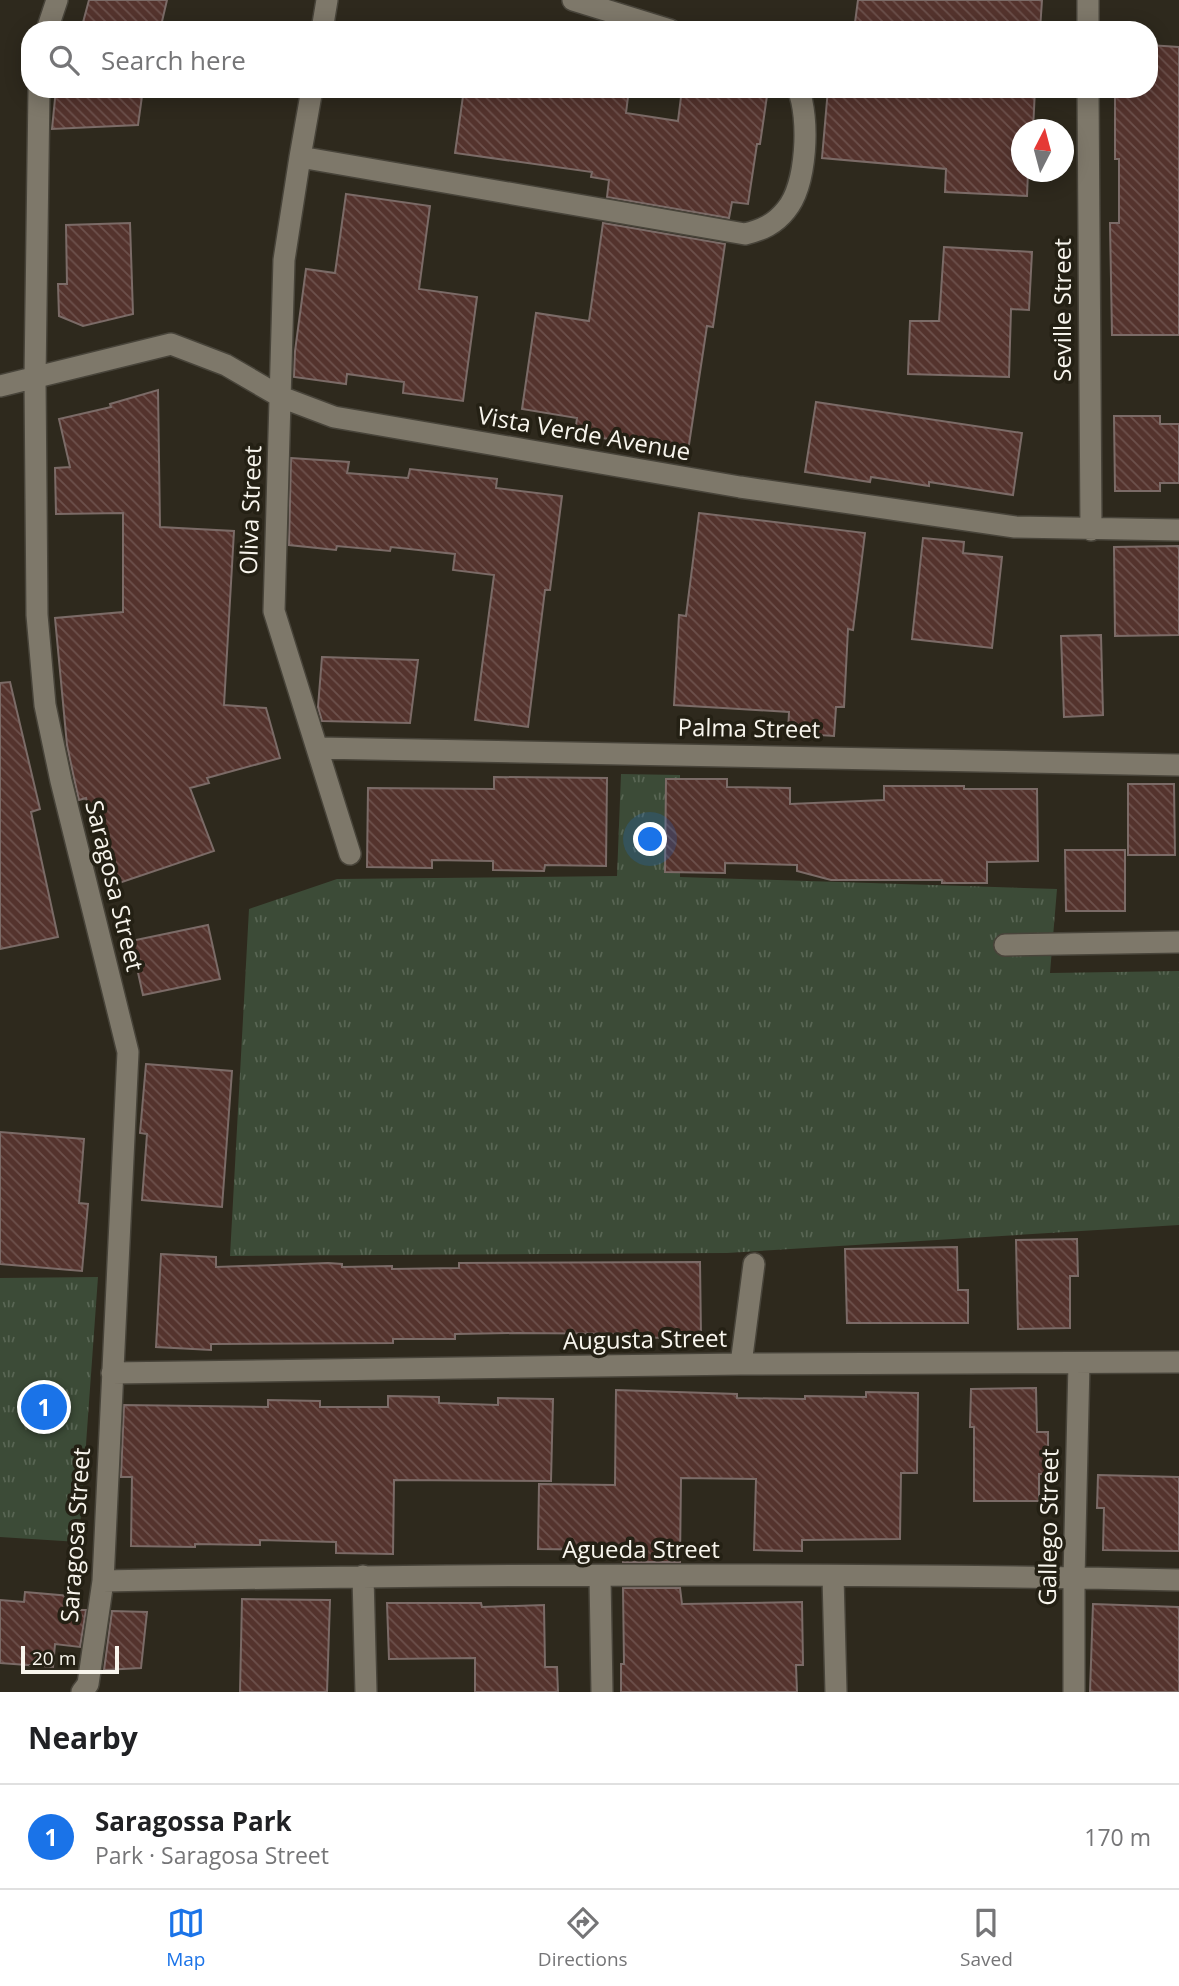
<!DOCTYPE html>
<html lang="en">
<head>
<meta charset="utf-8">
<style>
  body { margin:0; font-family:"Open Sans",sans-serif; background:#f6f6f6; color:#202124 }
  .compass { position:absolute; left:1011px; top:119px; width:63px; height:63px; border-radius:50%; background:#fff; box-shadow:0 4px 18px #0003; rotate:6deg }
  .scale { position:absolute; left:21px; bottom:18px; width:98px; box-sizing:border-box; padding-left:7px; border:4px solid #f8f5ed; border-top:0; font-size:19px; line-height:24px; white-space:nowrap; color:#f8f5ed; -webkit-text-stroke:5px #242014; paint-order:stroke }
  .you { position:absolute; left:651px; top:840px; width:24px; height:24px; margin:-18px; border:5px solid #fff; border-radius:50%; background:#1a73e8; box-shadow:0 0 0 10px #1a73e833 }
  .badge { display:grid; place-items:center; width:46px; height:46px; border-radius:50%; background:#1a73e8; color:#fff; font-size:23px; font-weight:700 }
  .pin { position:absolute; translate:-50% -50%; border:4px solid #fff; box-shadow:0 2px 7px #0006 }
  .list { margin:0; padding:0; list-style:none }
  h2 { display:flex; justify-content:space-between; align-items:center; height:91px; margin:0; padding:0 28px; font-size:30px }
  h2 small { font-size:23px; font-weight:400; color:#757577 }
  .list li { display:grid; grid-template-columns:46px 1fr auto; gap:21px; align-items:center; box-sizing:border-box; height:105px; padding:0 28px; border-top:2px solid #e0e0e0 }
  .list b { display:block; font-size:26px; white-space:nowrap }
  .list p { margin:0; font-size:23px; white-space:nowrap; color:#757577 }
  .list em { font-size:23px; font-style:normal; color:#757577 }
  .icon { flex:none; width:38px; height:38px; fill:none; stroke:currentColor; stroke-width:2; stroke-linecap:round; stroke-linejoin:round }
  .map { position:relative; flex:none; width:1179px; height:1692px; overflow:hidden }
  .search { position:absolute; background:#fff; box-shadow:0 4px 18px #0003; left:21px; right:21px; top:21px; height:77px; display:flex; align-items:center; gap:18px; box-sizing:border-box; padding:0 24px; border-radius:28px; color:#757577; font-size:26px }
  .sheet { height:196px; background:#fff }
  nav { display:flex; justify-content:space-around; align-items:center; box-sizing:border-box; height:98px; border-top:2px solid #e0e0e0; background:#fff; font-size:19px; color:#757577 }
  nav a { display:grid; justify-items:center; gap:4px }
  nav .on { color:#1a73e8 }
  .map>svg:first-child { display:block }
  .grass { fill:url(#grass-tufts) }
  .building { fill:url(#building-back-hatch); stroke:#7b6b67; stroke-width:2 }
  .lines { fill:none; stroke-linecap:round; stroke-linejoin:round }
  .minor-casing { stroke:#48443a; stroke-width:24 }
  .minor { stroke:#7e786a; stroke-width:21 }
  .labels { text-anchor:middle; stroke-width:7; stroke-linejoin:round; paint-order:stroke }
  .street-label { font-size:24px; fill:#f8f5ed; stroke:#242014 }
</style>
</head>
<body>
<div class="map">
<svg width="1179" height="1692" viewBox="0 0 1179 1692">
  <defs>
    <pattern id="grass-tufts" width="24" height="20" patternUnits="userSpaceOnUse" patternTransform="scale(1.75)"><rect width="24" height="20" fill="#3c4b37"/><path d="M3 7l-1-3M5 7V3M7 7l1-3M15 17l-1-3M17 17v-4M19 17l1-3" fill="none" stroke="#596654"/></pattern>
    <pattern id="building-back-hatch" width="6" height="6" patternUnits="userSpaceOnUse" patternTransform="scale(1.75)"><rect width="6" height="6" fill="#54332d"/><path d="M-1 5l2 2M0 0l6 6M5-1l2 2" fill="none" stroke="#6d514c"/></pattern>
  </defs>
  <rect width="100%" height="100%" fill="#2e291d"/>
  <path class="grass" d="M 621,774 L 680,775 L 680,877 L 1057,889 L 1050,973 L 1179,971 L 1179,1225 L 727,1253 L 230,1256 L 249,909 L 337,879 L 617,876 Z
    M 98,1277 L 79,1542 L 0,1537 L 0,1278 Z"/>
  <path class="building" d="M 89,0 L 167,0 L 160,30 L 81,30 Z
    M 858,0 L 1042,0 L 1040,30 L 854,30 Z
    M 1149,45 L 1179,47 L 1179,335 L 1112,335 L 1110,223 L 1119,223 L 1119,159 L 1115,159 L 1115,89 L 1149,89 Z
    M 56,89 L 143,89 L 138,125 L 52,129 Z
    M 464,89 L 629,89 L 626,113 L 678,121 L 682,89 L 768,89 L 760,144 L 757,144 L 748,204 L 732,202 L 729,218 L 607,197 L 609,180 L 591,177 L 592,172 L 455,153 Z
    M 828,89 L 1035,89 L 1033,130 L 1021,130 L 1021,172 L 1028,172 L 1027,196 L 945,192 L 946,169 L 822,158 Z
    M 346,194 L 430,206 L 419,289 L 477,297 L 463,401 L 403,393 L 404,382 L 347,374 L 346,384 L 294,377 L 295,351 L 306,269 L 335,273 Z
    M 130,223 L 133,314 L 83,326 L 59,316 L 58,284 L 67,284 L 66,225 Z
    M 603,223 L 725,244 L 713,327 L 707,326 L 688,451 L 575,434 L 577,418 L 522,409 L 536,313 L 589,321 Z
    M 944,247 L 1032,252 L 1029,310 L 1011,309 L 1009,377 L 908,374 L 910,321 L 939,321 Z
    M 158,390 L 160,527 L 234,531 L 224,705 L 266,708 L 280,758 L 207,778 L 209,783 L 190,788 L 214,851 L 119,883 L 96,813 L 91,815 L 86,798 L 79,800 L 74,778 L 67,745 L 55,618 L 123,612 L 123,513 L 56,514 L 55,468 L 70,467 L 59,419 L 111,407 L 110,404 Z
    M 816,402 L 1022,433 L 1013,495 L 929,482 L 929,486 L 871,477 L 870,482 L 805,472 Z
    M 1114,416 L 1160,416 L 1160,424 L 1179,424 L 1179,483 L 1160,483 L 1160,491 L 1115,491 Z
    M 291,458 L 349,462 L 347,473 L 408,478 L 410,469 L 497,479 L 496,488 L 562,496 L 550,590 L 545,590 L 528,727 L 475,720 L 494,575 L 453,570 L 455,554 L 391,547 L 390,551 L 337,546 L 336,550 L 289,545 Z
    M 699,513 L 865,533 L 853,630 L 848,629 L 844,707 L 836,707 L 834,736 L 788,733 L 789,712 L 674,705 L 679,615 L 686,616 Z
    M 923,538 L 964,542 L 963,553 L 1002,557 L 992,648 L 912,639 Z
    M 1179,546 L 1179,635 L 1115,636 L 1114,547 Z
    M 1101,635 L 1103,715 L 1064,717 L 1061,636 Z
    M 322,657 L 418,660 L 410,723 L 322,721 L 318,707 Z
    M 10,682 L 40,809 L 31,812 L 58,937 L 0,949 L 0,683 Z
    M 494,777 L 607,778 L 606,866 L 545,865 L 544,871 L 493,870 L 493,861 L 432,860 L 432,868 L 367,867 L 368,788 L 494,789 Z
    M 666,779 L 727,779 L 727,787 L 790,788 L 790,804 L 884,800 L 884,786 L 964,786 L 964,789 L 1037,789 L 1038,861 L 987,862 L 987,883 L 942,883 L 942,880 L 831,880 L 797,871 L 797,865 L 725,863 L 725,873 L 665,872 Z
    M 1128,784 L 1174,784 L 1175,855 L 1128,855 Z
    M 1065,850 L 1125,850 L 1125,911 L 1066,911 Z
    M 208,925 L 220,979 L 143,995 L 131,941 Z
    M 146,1064 L 232,1071 L 222,1207 L 142,1200 L 147,1134 L 140,1133 Z
    M 0,1132 L 84,1139 L 79,1203 L 88,1204 L 82,1271 L 0,1264 Z
    M 1077,1239 L 1078,1276 L 1070,1276 L 1070,1328 L 1018,1329 L 1016,1240 Z
    M 957,1247 L 958,1290 L 968,1290 L 968,1323 L 847,1323 L 845,1249 Z
    M 161,1254 L 216,1257 L 216,1267 L 328,1263 L 342,1264 L 342,1267 L 392,1266 L 392,1269 L 459,1268 L 459,1263 L 700,1262 L 701,1337 L 642,1338 L 642,1334 L 517,1333 L 455,1334 L 455,1339 L 393,1339 L 393,1343 L 211,1344 L 211,1350 L 156,1347 Z
    M 1036,1388 L 1037,1432 L 1048,1432 L 1048,1474 L 1039,1474 L 1039,1501 L 974,1501 L 974,1427 L 970,1427 L 971,1389 Z
    M 616,1390 L 737,1394 L 737,1398 L 805,1399 L 805,1396 L 866,1397 L 866,1392 L 918,1393 L 917,1473 L 901,1473 L 900,1539 L 802,1540 L 802,1551 L 754,1550 L 756,1479 L 681,1478 L 680,1562 L 623,1562 L 623,1551 L 614,1550 L 538,1549 L 539,1484 L 615,1485 Z
    M 388,1396 L 439,1397 L 439,1403 L 498,1405 L 498,1398 L 553,1399 L 551,1481 L 394,1480 L 393,1554 L 336,1553 L 336,1542 L 260,1540 L 260,1545 L 195,1544 L 195,1547 L 131,1546 L 132,1477 L 121,1477 L 124,1405 L 268,1407 L 268,1400 L 320,1401 L 320,1407 L 388,1407 Z
    M 1098,1475 L 1179,1477 L 1179,1551 L 1103,1550 L 1104,1508 L 1097,1508 Z
    M 623,1588 L 680,1588 L 682,1604 L 802,1602 L 803,1665 L 796,1665 L 797,1692 L 621,1692 L 621,1664 L 624,1664 Z
    M 25,1592 L 70,1596 L 69,1610 L 86,1610 L 80,1647 L 55,1644 L 53,1667 L 0,1663 L 0,1600 L 24,1602 Z
    M 242,1599 L 330,1600 L 327,1692 L 240,1692 Z
    M 387,1603 L 481,1603 L 482,1607 L 544,1605 L 545,1667 L 557,1667 L 558,1692 L 475,1692 L 475,1658 L 389,1659 Z
    M 1093,1604 L 1179,1607 L 1179,1692 L 1090,1692 Z
    M 112,1611 L 147,1612 L 141,1668 L 104,1670 Z"/>
  <g class="lines">
    <g class="minor-casing">
      <path id="minor" d="M 573,0 L 670,30
        M 1088,0 L 1088,30
        M 47,30 L 57,0
        M 322,30 L 327,0
        M 39,89 L 35,378 L 37,615 L 45,705 L 61,781 L 128,1052 L 103,1581 L 88,1684 L 82,1692
        M 1088,89 L 1091,530
        M 300,157 L 312,89
        M 0,386 L 171,344 L 226,365 L 281,397 L 334,417 L 740,487 L 1015,527 L 1179,530
        M 318,748 L 1179,765
        M 350,854 L 274,611 L 284,260 L 300,157 L 745,234 C 762,230 775,224 786,210 C 807,185 810,118 798,89
        M 1005,945 L 1179,942
        M 741,1364 L 754,1264
        M 112,1373 L 741,1364 L 1179,1362
        M 363,1576 L 366,1692
        M 833,1576 L 836,1692
        M 600,1577 L 602,1692
        M 103,1581 C 461,1574 821,1572 1179,1580
        M 1074,1692 L 1074,1578 L 1079,1363"/>
    </g>
    <use href="#minor" class="minor"/>
  </g>
  <g class="labels">
    <g class="street-label">
      <text transform="translate(1063 310) rotate(-90)" y="8">Seville Street</text>
      <text transform="translate(584 434) rotate(10)" y="8">Vista Verde Avenue</text>
      <text transform="translate(251 510) rotate(-88)" y="8">Oliva Street</text>
      <text transform="translate(749 729) rotate(1)" y="8">Palma Street</text>
      <text transform="translate(114 886) rotate(76)" y="8">Saragosa Street</text>
      <text transform="translate(645 1340) rotate(-1)" y="8">Augusta Street</text>
      <text transform="translate(1049 1527) rotate(-89)" y="8">Gallego Street</text>
      <text transform="translate(76 1535) rotate(-86)" y="8">Saragosa Street</text>
      <text x="641" y="1558">Agueda Street</text>
    </g>
  </g>
</svg>
<svg class="compass" viewBox="-18 -18 36 36"><path d="M0-13l5 13h-10z" fill="#e53935"/><path d="M0 13l5-13h-10z" fill="#757577"/></svg>
<div class="scale">20 m</div>
<div class="you"></div>
<div class="pin badge" style="left:44px;top:1407px">1</div>
<div class="search"><svg class="icon" aria-label="search" viewBox="0 0 24 24"><circle cx="10" cy="10" r="6"/><path d="M15 15l6 6"/></svg>Search here</div>
</div>
<section class="sheet">
<h2>Nearby<small></small></h2>
<ul class="list">
<li><span class="badge">1</span><div><b>Saragossa Park</b><p>Park · Saragosa Street</p></div><em>170 m</em></li>
</ul>
</section>
<nav>
<a class="on"><svg class="icon" aria-label="map" viewBox="0 0 24 24"><path d="M3 6l6-2 6 2 6-2v14l-6 2-6-2-6 2zM9 4v14M15 6v14"/></svg>Map</a>
<a><svg class="icon" aria-label="directions" viewBox="0 0 24 24"><path d="M12 3l9 9-9 9-9-9zM9 14v-3h6M13 9l2 2-2 2"/></svg>Directions</a>
<a><svg class="icon" aria-label="saved" viewBox="0 0 24 24"><path d="M7 4h10v16l-5-4-5 4z"/></svg>Saved</a>
</nav>
</body>
</html>
